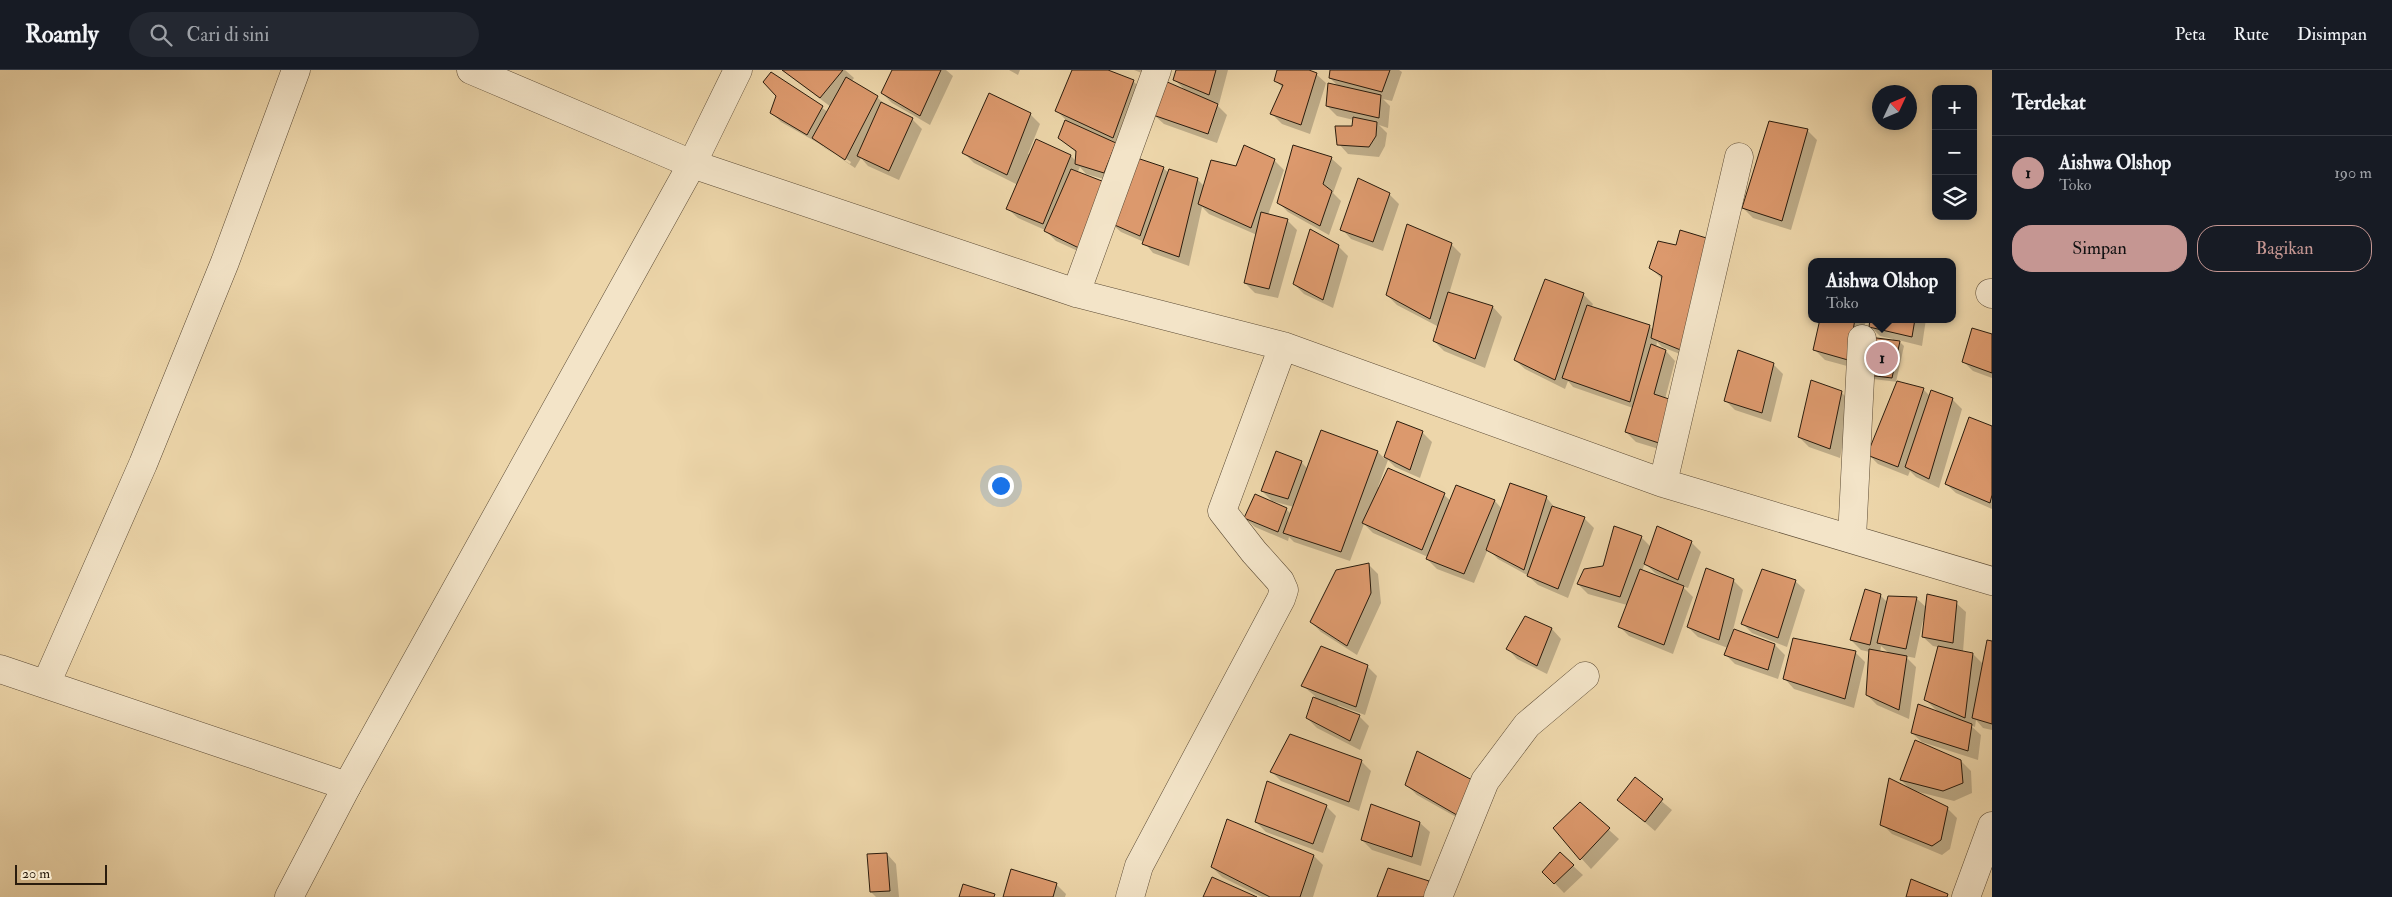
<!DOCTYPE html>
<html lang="id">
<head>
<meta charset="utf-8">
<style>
  body { margin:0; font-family:"IM FELL Double Pica",serif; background:#242831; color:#f1f3f6 }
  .controls { position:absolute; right:15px; top:15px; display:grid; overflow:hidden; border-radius:10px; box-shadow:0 2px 12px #0003 }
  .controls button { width:45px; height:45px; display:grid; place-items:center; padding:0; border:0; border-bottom:1px solid #363941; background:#171b24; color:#f1f3f6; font:25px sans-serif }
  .compass { position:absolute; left:1872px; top:15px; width:45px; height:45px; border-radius:50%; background:#171b24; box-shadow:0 2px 12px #0003; rotate:46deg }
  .scale { position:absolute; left:15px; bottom:12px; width:92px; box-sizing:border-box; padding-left:5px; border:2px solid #2a1c0d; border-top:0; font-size:14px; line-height:18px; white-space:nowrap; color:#2a1c0d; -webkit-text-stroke:4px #f3e4c8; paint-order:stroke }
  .you { position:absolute; left:1000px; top:415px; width:18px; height:18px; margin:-12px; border:4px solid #fff; border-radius:50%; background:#1a73e8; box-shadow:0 0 0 8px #1a73e833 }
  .badge { display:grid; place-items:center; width:32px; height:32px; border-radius:50%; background:#c59692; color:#111; font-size:16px; font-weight:700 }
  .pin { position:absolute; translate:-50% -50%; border:2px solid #fff; box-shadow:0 1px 5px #0006 }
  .popup { position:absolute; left:1808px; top:188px; width:148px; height:65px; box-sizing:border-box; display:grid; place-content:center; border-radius:10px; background:#171b24; filter:drop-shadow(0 1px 4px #0005); font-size:16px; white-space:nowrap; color:#9ea1a6 }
  .popup b { font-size:19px; color:#f1f3f6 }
  .popup::after { content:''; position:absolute; left:50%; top:100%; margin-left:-10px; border:10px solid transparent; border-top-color:#171b24 }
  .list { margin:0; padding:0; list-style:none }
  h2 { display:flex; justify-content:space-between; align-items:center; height:65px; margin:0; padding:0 20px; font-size:21px }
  h2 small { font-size:16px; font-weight:400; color:#9ea1a6 }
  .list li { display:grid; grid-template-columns:32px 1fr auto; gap:15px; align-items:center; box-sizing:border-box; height:75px; padding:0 20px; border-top:1px solid #363941 }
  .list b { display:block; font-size:19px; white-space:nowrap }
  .list p { margin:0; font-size:16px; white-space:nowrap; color:#9ea1a6 }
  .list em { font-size:16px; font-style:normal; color:#9ea1a6 }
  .actions { display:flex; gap:10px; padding:15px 20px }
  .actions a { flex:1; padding:11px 0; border:1px solid #c59692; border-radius:20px; text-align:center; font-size:18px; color:#c59692 }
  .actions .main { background:#c59692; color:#111 }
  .icon { flex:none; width:28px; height:28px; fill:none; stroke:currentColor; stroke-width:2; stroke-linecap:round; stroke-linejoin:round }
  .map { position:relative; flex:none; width:1992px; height:827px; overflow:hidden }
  header { display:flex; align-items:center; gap:30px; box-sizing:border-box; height:70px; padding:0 25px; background:#171b24; border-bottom:1px solid #363941 }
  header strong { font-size:24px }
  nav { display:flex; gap:28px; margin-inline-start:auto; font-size:18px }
  .search { width:350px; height:45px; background:#242831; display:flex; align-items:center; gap:12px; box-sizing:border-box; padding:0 18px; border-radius:28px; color:#9ea1a6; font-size:19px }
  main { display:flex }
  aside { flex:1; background:#171b24 }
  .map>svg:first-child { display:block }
  .shadow { fill:#0003; fill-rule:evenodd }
  .building { fill:#dc996d; stroke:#2a1c0d }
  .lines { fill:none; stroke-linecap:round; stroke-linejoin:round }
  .minor-casing { stroke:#5b4a34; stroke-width:29 }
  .tertiary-casing { stroke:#5b4a34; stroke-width:29 }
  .minor { stroke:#f3e4c8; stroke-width:28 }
  .tertiary { stroke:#f3e4c8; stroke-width:28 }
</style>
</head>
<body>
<header>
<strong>Roamly</strong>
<div class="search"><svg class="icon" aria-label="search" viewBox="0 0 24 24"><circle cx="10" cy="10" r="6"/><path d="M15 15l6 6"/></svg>Cari di sini</div>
<nav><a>Peta</a><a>Rute</a><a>Disimpan</a></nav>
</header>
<main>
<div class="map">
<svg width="1992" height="827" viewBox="0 0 1992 827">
  <rect width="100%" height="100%" fill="#edd6aa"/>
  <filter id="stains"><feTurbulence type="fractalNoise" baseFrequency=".004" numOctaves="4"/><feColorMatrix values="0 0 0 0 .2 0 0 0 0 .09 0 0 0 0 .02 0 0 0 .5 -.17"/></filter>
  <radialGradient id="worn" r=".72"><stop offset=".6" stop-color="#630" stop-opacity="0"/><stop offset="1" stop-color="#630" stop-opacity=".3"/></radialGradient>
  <path class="shadow" d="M 782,0 L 845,0 L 854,8 L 851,12 L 877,27 L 886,36 L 912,49 L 922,59 L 899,110 L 868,96 L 861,88 L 855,98 L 818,73 L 781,52 L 771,42 L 777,25 L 772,4 L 828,42 L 831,37 ZM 823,74 L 851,92 L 850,94 L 823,77 Z
    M 894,0 L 946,0 L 953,6 L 930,55 L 892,33 L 882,23 Z
    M 1009,0 L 1020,0 L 1018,5 Z
    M 1073,0 L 1104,0 L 1133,11 L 1143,21 L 1114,112 L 1086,104 L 1080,97 L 1077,103 L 1093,188 L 1056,171 L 1045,160 L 1018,148 L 1008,139 L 1018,115 L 974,93 L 964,83 L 1030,44 L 1040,54 L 1028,84 L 1031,84 L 1036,71 L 1071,86 L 1076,91 L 1077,83 L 1059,68 L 1066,50 L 1057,41 Z
    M 1134,0 L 1160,0 L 1158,9 Z
    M 1178,0 L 1228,0 L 1219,34 L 1214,32 L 1227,45 L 1217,73 L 1164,54 L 1154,45 L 1186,21 L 1174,9 Z
    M 1279,0 L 1305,0 L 1316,4 L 1326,13 L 1310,64 L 1282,54 L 1272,44 L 1283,18 L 1275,10 Z
    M 1331,0 L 1399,0 L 1402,2 L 1392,31 L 1383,29 L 1390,36 L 1388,58 L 1379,55 L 1387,63 L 1385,76 L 1379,87 L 1348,84 L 1339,74 L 1353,57 L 1354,50 L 1337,46 L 1327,36 L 1339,17 L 1330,8 Z
    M 1807,60 L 1817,70 L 1791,160 L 1753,148 L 1743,138 Z
    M 1294,77 L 1332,89 L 1342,98 L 1333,123 L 1341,131 L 1329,165 L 1288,142 L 1278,132 Z
    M 1274,90 L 1284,100 L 1268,145 L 1287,150 L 1297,160 L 1278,228 L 1255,223 L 1245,213 L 1257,165 L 1209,144 L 1202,137 L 1189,196 L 1153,183 L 1144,172 L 1121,162 L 1111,153 L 1163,98 L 1169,103 L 1197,109 L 1204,116 L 1237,98 Z
    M 1389,124 L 1399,134 L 1383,181 L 1351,169 L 1342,159 Z
    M 1659,172 L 1698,291 L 1662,277 L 1657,272 L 1656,278 L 1666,281 L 1675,291 L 1665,329 L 1672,383 L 1636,372 L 1626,362 L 1633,338 L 1573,317 L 1568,311 L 1565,319 L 1525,299 L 1515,290 L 1583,224 L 1593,234 L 1591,238 L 1649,256 L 1653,260 L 1662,209 L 1651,198 Z
    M 1451,174 L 1461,184 L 1449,224 L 1493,237 L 1502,247 L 1485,298 L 1444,281 L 1434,271 L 1439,257 L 1397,235 L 1387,225 Z
    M 1338,176 L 1348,186 L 1333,238 L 1304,224 L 1294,214 Z
    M 1821,249 L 1866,249 L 1858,299 L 1825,290 L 1815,280 Z
    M 1872,249 L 1926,249 L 1922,276 L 1898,270 L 1904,276 L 1896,312 L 1923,319 L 1930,326 L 1952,329 L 1962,339 L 1939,418 L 1916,407 L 1910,401 L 1908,406 L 1878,394 L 1868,384 L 1898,312 L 1873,309 L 1868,304 L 1893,269 L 1880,266 L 1870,256 Z
    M 1992,266 L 1992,308 L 1973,301 L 1963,291 Z
    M 1773,294 L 1783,304 L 1771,352 L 1735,340 L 1725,330 Z
    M 1841,322 L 1851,332 L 1840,388 L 1809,377 L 1799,367 Z
    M 1398,352 L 1422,362 L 1432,372 L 1420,408 L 1395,397 L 1388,390 L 1378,417 L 1444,425 L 1451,431 L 1457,416 L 1495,431 L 1502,439 L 1546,427 L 1555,438 L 1584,448 L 1594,458 L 1568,528 L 1538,515 L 1527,505 L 1498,489 L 1488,479 L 1474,513 L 1437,499 L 1427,489 L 1428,487 L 1373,463 L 1364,454 L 1350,491 L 1294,472 L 1289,467 L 1288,471 L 1255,457 L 1245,448 L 1286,439 L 1291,444 L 1294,437 L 1272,431 L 1262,421 L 1276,383 L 1302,393 L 1308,399 L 1321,361 L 1378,382 L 1385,389 Z
    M 1992,358 L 1992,439 L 1956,423 L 1946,414 Z
    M 1641,467 L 1651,477 L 1691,472 L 1701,482 L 1688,518 L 1682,516 L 1693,527 L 1673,584 L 1629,566 L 1619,556 L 1627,535 L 1588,524 L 1578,514 ZM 1645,493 L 1655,503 L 1663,507 L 1662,509 L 1642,501 Z
    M 1368,494 L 1378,504 L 1381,533 L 1357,585 L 1321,562 L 1311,552 Z
    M 1733,510 L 1743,520 L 1733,560 L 1775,575 L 1785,585 L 1778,609 L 1735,594 L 1726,585 L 1728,578 L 1698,567 L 1688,557 Z
    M 1795,511 L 1805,520 L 1787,577 L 1752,563 L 1742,553 Z
    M 1880,525 L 1888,533 L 1916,528 L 1927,538 L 1956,533 L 1966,542 L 1963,582 L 1973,584 L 1984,595 L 1992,572 L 1992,660 L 1983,658 L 1976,650 L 1975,657 L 1970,655 L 1981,665 L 1978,690 L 1922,672 L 1912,663 L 1940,644 L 1926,630 L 1938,577 L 1933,576 L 1923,567 L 1925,550 L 1923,550 L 1915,588 L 1905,586 L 1916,597 L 1909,649 L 1877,635 L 1867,625 L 1870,582 L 1861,580 L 1851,570 ZM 1881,576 L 1890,584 L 1880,583 Z
    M 1526,548 L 1552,559 L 1561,569 L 1547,604 L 1517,589 L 1508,579 Z
    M 1855,582 L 1865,592 L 1854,638 L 1794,619 L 1785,609 Z
    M 1367,596 L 1377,606 L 1365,645 L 1338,635 L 1337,637 L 1359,646 L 1369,656 L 1360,680 L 1317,658 L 1307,648 L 1315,626 L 1303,616 Z
    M 1361,691 L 1371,701 L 1359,741 L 1281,711 L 1271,701 Z
    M 1961,691 L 1971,701 L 1972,723 L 1954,731 L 1915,721 L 1947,738 L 1957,748 L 1950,779 L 1942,785 L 1892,764 L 1882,754 L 1911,720 L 1901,710 Z
    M 1635,709 L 1672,740 L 1655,761 L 1619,730 Z
    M 1476,713 L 1472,756 L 1417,725 L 1407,715 Z
    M 1580,734 L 1619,769 L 1591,799 L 1554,758 Z
    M 1326,736 L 1336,746 L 1323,783 L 1266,762 L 1256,752 Z
    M 1420,753 L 1430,762 L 1421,796 L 1372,780 L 1362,770 Z
    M 887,784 L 896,794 L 899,827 L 876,827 L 871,822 Z
    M 1560,784 L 1583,805 L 1564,823 L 1544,802 Z
    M 1314,786 L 1323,795 L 1313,827 L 1262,827 L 1222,807 L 1212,797 Z
    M 1056,814 L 1066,824 L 1065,827 L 1004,827 Z"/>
  <path class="building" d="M 782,0 L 843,0 L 820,28 Z
    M 892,0 L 941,0 L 920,46 L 881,23 Z
    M 1072,0 L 1108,0 L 1134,10 L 1113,68 L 1055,41 Z
    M 1176,0 L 1216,0 L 1209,25 L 1173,10 Z
    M 1277,0 L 1309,0 L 1317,3 L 1301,55 L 1270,44 L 1283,15 L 1274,11 Z
    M 1330,0 L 1390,0 L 1382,22 L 1329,8 Z
    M 771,2 L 823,36 L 807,65 L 770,43 L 776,26 L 763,12 Z
    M 846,7 L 878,26 L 845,90 L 812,68 Z
    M 1165,11 L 1218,34 L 1208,64 L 1153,45 Z
    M 1328,13 L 1381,25 L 1379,48 L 1326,36 Z
    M 989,23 L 1031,43 L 1007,105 L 962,83 Z
    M 881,32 L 913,48 L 889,101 L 857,86 Z
    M 1353,47 L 1377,52 L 1376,66 L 1369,77 L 1337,75 L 1335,56 L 1352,56 Z
    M 1065,50 L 1116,73 L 1104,103 L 1075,94 L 1076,81 L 1058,68 Z
    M 1769,51 L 1808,59 L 1782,151 L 1742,138 Z
    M 1036,69 L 1071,85 L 1043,154 L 1006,139 Z
    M 1244,75 L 1275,89 L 1251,158 L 1198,134 L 1211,90 L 1236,96 Z
    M 1293,75 L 1332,87 L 1323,114 L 1332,121 L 1320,156 L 1277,133 Z
    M 1134,87 L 1164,97 L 1140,166 L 1110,153 Z
    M 1071,99 L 1107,113 L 1083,180 L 1044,161 Z
    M 1169,99 L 1198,108 L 1179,187 L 1142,174 Z
    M 1358,108 L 1390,123 L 1373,172 L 1340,160 Z
    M 1261,142 L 1288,149 L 1269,219 L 1244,213 Z
    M 1407,154 L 1452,173 L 1430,249 L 1386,225 Z
    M 1310,159 L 1339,175 L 1323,230 L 1293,214 Z
    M 1680,160 L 1713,170 L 1688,283 L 1651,268 L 1662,206 L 1649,198 L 1658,171 L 1676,175 Z
    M 1545,209 L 1584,223 L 1555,310 L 1514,290 Z
    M 1448,222 L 1493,236 L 1475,289 L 1433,271 Z
    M 1587,235 L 1650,255 L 1630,332 L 1562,308 Z
    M 1820,249 L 1855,249 L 1848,290 L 1813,280 Z
    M 1870,249 L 1915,249 L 1912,267 L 1869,257 Z
    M 1972,258 L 1992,264 L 1992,303 L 1962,292 Z
    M 1869,267 L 1900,271 L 1892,308 L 1867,305 Z
    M 1651,274 L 1666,280 L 1654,324 L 1675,331 L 1662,374 L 1625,362 Z
    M 1738,280 L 1774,293 L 1762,343 L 1724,331 Z
    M 1811,310 L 1842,321 L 1830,379 L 1798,367 Z
    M 1897,311 L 1924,318 L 1898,397 L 1867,385 Z
    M 1931,320 L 1953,328 L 1929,409 L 1905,397 Z
    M 1969,347 L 1992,356 L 1992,425 L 1990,433 L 1945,414 Z
    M 1397,351 L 1423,361 L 1410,400 L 1384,387 Z
    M 1321,360 L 1378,381 L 1341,482 L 1283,463 Z
    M 1276,381 L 1302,391 L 1288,429 L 1261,421 Z
    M 1388,398 L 1445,423 L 1422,480 L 1362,453 Z
    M 1510,413 L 1547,426 L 1524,500 L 1486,480 Z
    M 1456,415 L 1495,430 L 1464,504 L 1426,489 Z
    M 1255,424 L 1287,438 L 1278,462 L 1244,448 Z
    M 1552,436 L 1585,447 L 1558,519 L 1527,506 Z
    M 1614,456 L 1642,466 L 1620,527 L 1577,514 L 1584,499 L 1603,496 Z
    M 1657,456 L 1692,471 L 1678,510 L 1644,494 Z
    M 1369,493 L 1371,523 L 1347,576 L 1310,552 L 1336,500 Z
    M 1706,498 L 1734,509 L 1719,570 L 1687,557 Z
    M 1640,499 L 1684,516 L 1664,575 L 1618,557 Z
    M 1762,499 L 1796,510 L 1778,568 L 1741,554 Z
    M 1865,519 L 1881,524 L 1870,575 L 1850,570 Z
    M 1927,524 L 1957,531 L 1953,573 L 1922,567 Z
    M 1888,526 L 1917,527 L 1906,579 L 1877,573 Z
    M 1525,546 L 1552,558 L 1537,596 L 1506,579 Z
    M 1734,559 L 1775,574 L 1768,600 L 1724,585 Z
    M 1793,568 L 1856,581 L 1845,629 L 1783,609 Z
    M 1987,570 L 1992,571 L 1992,654 L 1972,648 Z
    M 1321,576 L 1368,595 L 1356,637 L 1301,616 Z
    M 1938,576 L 1973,583 L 1965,648 L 1924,630 Z
    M 1869,579 L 1907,586 L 1899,640 L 1866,625 Z
    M 1313,627 L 1360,645 L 1350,671 L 1306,648 Z
    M 1918,634 L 1972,654 L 1968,681 L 1911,663 Z
    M 1290,664 L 1362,690 L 1349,732 L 1270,702 Z
    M 1915,670 L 1961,690 L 1963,713 L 1943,721 L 1900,710 Z
    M 1417,681 L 1476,712 L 1462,748 L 1405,715 Z
    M 1635,707 L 1663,729 L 1645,752 L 1617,730 Z
    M 1889,708 L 1948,737 L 1941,770 L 1932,776 L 1880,755 Z
    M 1267,711 L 1327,735 L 1313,774 L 1255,752 Z
    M 1580,732 L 1610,758 L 1580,790 L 1553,758 Z
    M 1371,734 L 1420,752 L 1412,787 L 1361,770 Z
    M 1227,749 L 1314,785 L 1300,827 L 1270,827 L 1211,797 Z
    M 1560,782 L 1574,795 L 1554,814 L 1542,802 Z
    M 887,783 L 890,821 L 870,822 L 867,784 Z
    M 1388,798 L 1429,811 L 1425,827 L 1377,827 Z
    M 1011,799 L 1057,813 L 1053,827 L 1003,827 Z
    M 1212,807 L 1257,827 L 1203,827 Z
    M 1911,809 L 1948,824 L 1947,827 L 1906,827 Z
    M 963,814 L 995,824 L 994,827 L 959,827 Z"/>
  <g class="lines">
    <g class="minor-casing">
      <path id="minor" d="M 471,0 L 692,94 L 1076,223 L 1283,276 L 1663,413 L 1992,511
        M 1076,223 L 1157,0
        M 1990,223 L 1992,224
        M 1663,413 L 1739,87
        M 1852,468 L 1862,269
        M 0,599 L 347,716
        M 46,614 L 143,394 L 225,192 L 296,0
        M 1130,827 L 1139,796 L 1281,529 L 1284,520 L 1280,511 L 1254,482 L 1222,441 L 1283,276
        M 1438,827 L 1485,711 L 1527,655 L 1585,606"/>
    </g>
    <g class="tertiary-casing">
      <path id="tertiary" d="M 289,827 L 347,716 L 692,94 L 738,0
        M 1966,827 L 1992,756"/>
    </g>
    <use href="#minor" class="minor"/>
    <use href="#tertiary" class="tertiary"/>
  </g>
  <rect width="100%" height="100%" filter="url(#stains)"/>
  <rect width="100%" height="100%" fill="url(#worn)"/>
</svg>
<div class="controls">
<button>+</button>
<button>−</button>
<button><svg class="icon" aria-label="layers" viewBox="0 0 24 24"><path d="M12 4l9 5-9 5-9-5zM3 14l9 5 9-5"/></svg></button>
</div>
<svg class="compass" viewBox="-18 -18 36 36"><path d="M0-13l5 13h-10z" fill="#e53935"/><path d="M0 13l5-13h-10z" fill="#9ea1a6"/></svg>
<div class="scale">20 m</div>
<div class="you"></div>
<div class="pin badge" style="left:1882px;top:288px">1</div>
<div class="popup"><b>Aishwa Olshop</b>Toko</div>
</div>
<aside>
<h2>Terdekat<small></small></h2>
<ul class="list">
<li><span class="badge">1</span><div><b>Aishwa Olshop</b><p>Toko</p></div><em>190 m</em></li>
</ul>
<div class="actions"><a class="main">Simpan</a><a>Bagikan</a></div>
</aside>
</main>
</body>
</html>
